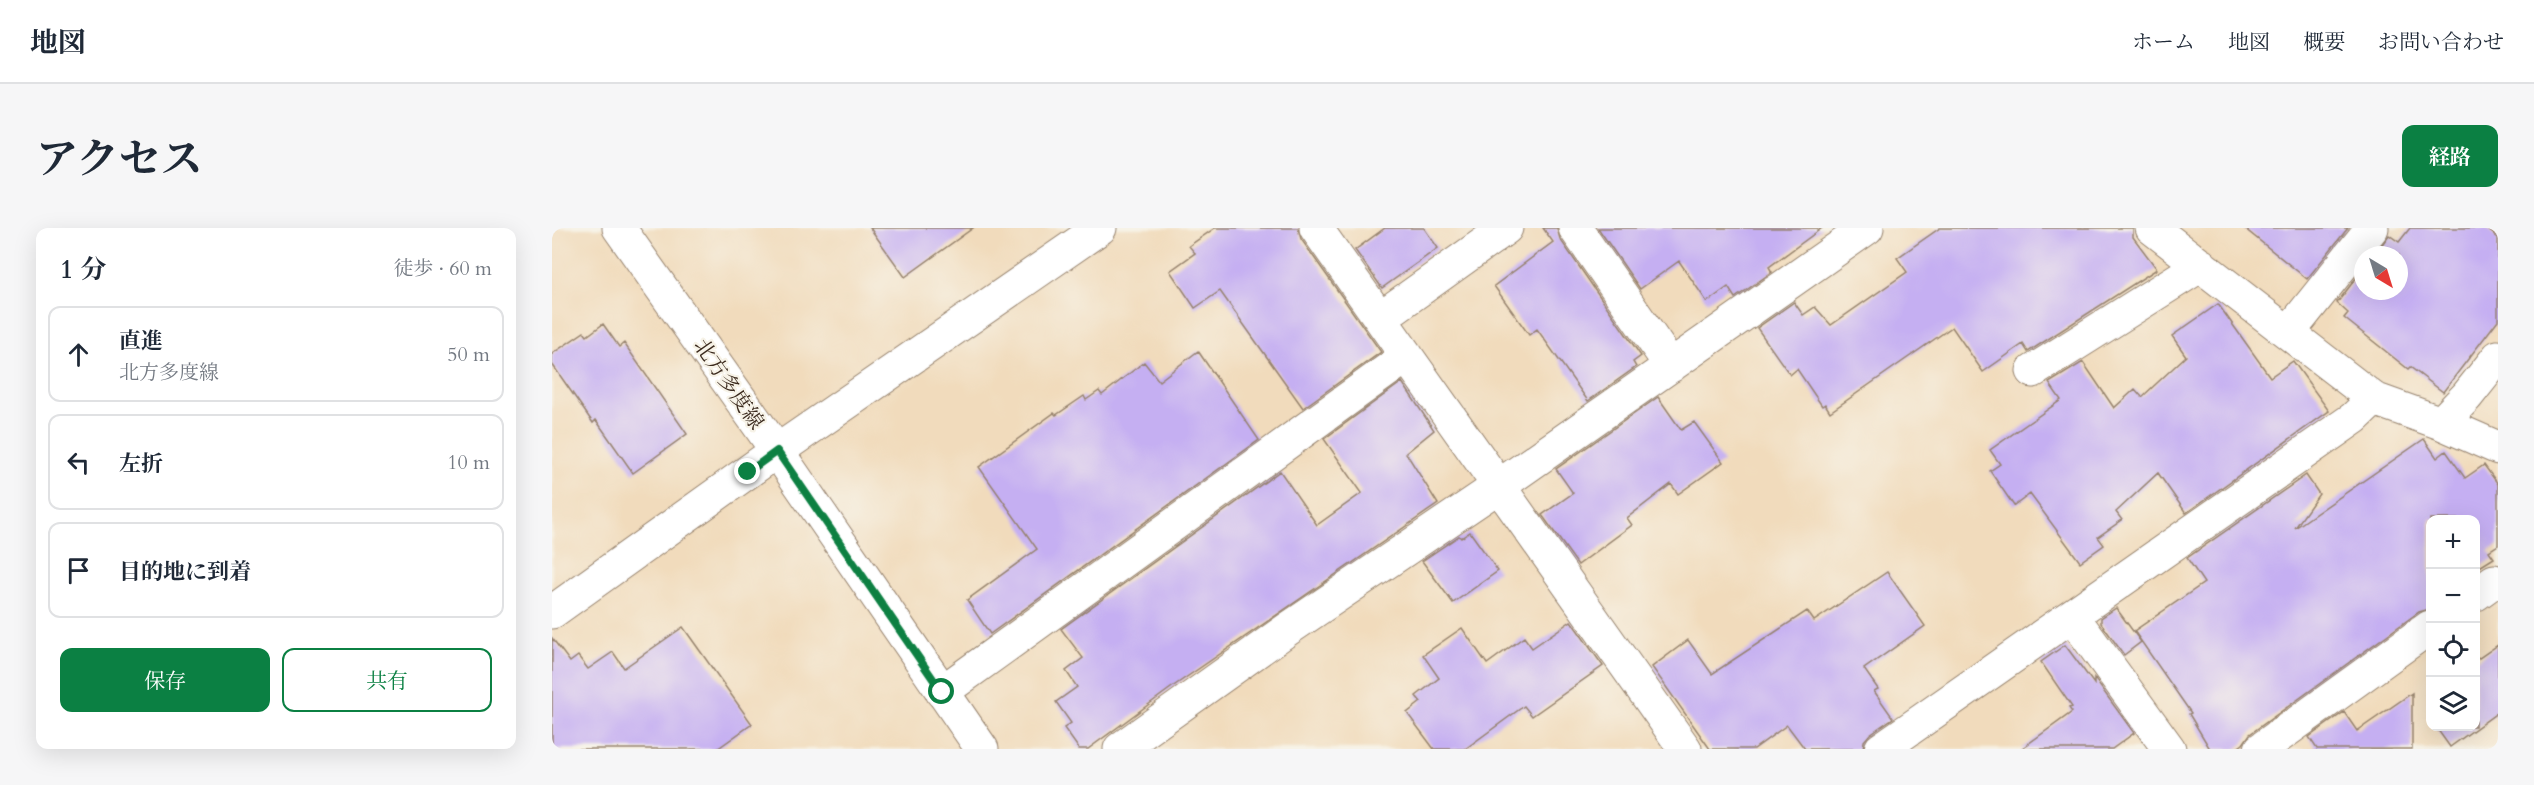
<!DOCTYPE html>
<html lang="ja">
<head>
<meta charset="utf-8">
<style>
  body { margin:0; font-family:Cardo,"Noto Serif JP",serif; background:#f6f6f7; color:#1f2937 }
  .controls { position:absolute; right:18px; bottom:18px; display:grid; overflow:hidden; border-radius:12px; box-shadow:0 6px 24px #0002 }
  .controls button { width:54px; height:54px; display:grid; place-items:center; padding:0; border:0; border-bottom:2px solid #e0e1e3; background:#fff; color:#1f2937; font:30px sans-serif }
  .compass { position:absolute; left:1802px; top:18px; width:54px; height:54px; border-radius:50%; background:#fff; box-shadow:0 6px 24px #0002; rotate:142deg }
  .stop { position:absolute; width:18px; height:18px; margin:-14px; border:4px solid #0b8043; border-radius:50%; background:#fff }
  .stop.end { background:#0b8043; border-color:#fff; box-shadow:0 2px 6px #0008 }
  .list { margin:0; padding:0; list-style:none }
  h2 { display:flex; justify-content:space-between; align-items:center; height:78px; margin:0; padding:0 24px; font-size:26px }
  h2 small { font-size:20px; font-weight:400; color:#747a83 }
  .list li { display:grid; grid-template-columns:39px 1fr auto; gap:18px; align-items:center; box-sizing:border-box; height:96px; margin:0 12px 12px; padding:0 12px; border:2px solid #e0e1e3; border-radius:12px }
  .list b { display:block; font-size:22px; white-space:nowrap }
  .list p { margin:0; font-size:20px; white-space:nowrap; color:#747a83 }
  .list em { font-size:20px; font-style:normal; color:#747a83 }
  .actions { display:flex; gap:12px; padding:18px 24px }
  .actions a { flex:1; padding:14px 0; border:2px solid #0b8043; border-radius:12px; text-align:center; font-size:21px; color:#0b8043 }
  .actions .main { background:#0b8043; color:#fff }
  .icon { flex:none; width:33px; height:33px; fill:none; stroke:currentColor; stroke-width:2; stroke-linecap:round; stroke-linejoin:round }
  .map { position:relative; flex:none; width:1946px; height:521px; overflow:hidden; border-radius:12px }
  header { display:flex; align-items:center; gap:36px; box-sizing:border-box; height:84px; padding:0 30px; background:#fff; border-bottom:2px solid #e0e1e3 }
  header strong { font-size:28px }
  nav { display:flex; gap:33px; margin-inline-start:auto; font-size:21px }
  .intro { display:flex; align-items:center; justify-content:space-between; box-sizing:border-box; height:144px; padding:0 36px }
  h1 { margin:0; font-size:42px }
  .button { padding:15px 27px; border-radius:12px; background:#0b8043; color:#fff; font-size:21px; font-weight:700 }
  main { display:flex; gap:36px; padding:0 36px }
  aside { flex:1; background:#fff; border-radius:12px; box-shadow:0 6px 24px #0002 }
  .map>svg:first-child { display:block }
  .building { fill:#c5aff2 }
  .lines { fill:none; stroke-linecap:round; stroke-linejoin:round }
  .minor-casing { stroke:#96826d; stroke-width:35 }
  .major-casing { stroke:#96826d; stroke-width:35 }
  .minor { stroke:#fff; stroke-width:33 }
  .major { stroke:#fff; stroke-width:33 }
  .route { stroke:#0b8043; stroke-width:8 }
  .labels { text-anchor:middle; stroke-width:4.5; stroke-linejoin:round; paint-order:stroke }
  .street-label { font-size:21px; fill:#3b2a1e; stroke:#f7f3e8 }
</style>
</head>
<body>
<header>
<strong>地図</strong>
<nav><a>ホーム</a><a>地図</a><a>概要</a><a>お問い合わせ</a></nav>
</header>
<div class="intro"><h1>アクセス</h1><a class="button">経路</a></div>
<main>
<aside>
<h2>1 分<small>徒歩 · 60 m</small></h2>
<ul class="list">
<li><svg class="icon" aria-label="ahead" viewBox="0 0 24 24"><path d="M12 20V5M6 11l6-6 6 6"/></svg><div><b>直進</b><p>北方多度線</p></div><em>50 m</em></li>
<li><svg class="icon" aria-label="left" viewBox="0 0 24 24"><path d="M17 20v-9H6M10 6l-5 5 5 5"/></svg><div><b>左折</b></div><em>10 m</em></li>
<li><svg class="icon" aria-label="arrive" viewBox="0 0 24 24"><path d="M6 21V4h12l-3 4 3 4H6"/></svg><div><b>目的地に到着</b></div></li>
</ul>
<div class="actions"><a class="main">保存</a><a>共有</a></div>
</aside>
<div class="map">
<svg width="1946" height="521" viewBox="0 0 1946 521">
  <rect width="100%" height="100%" fill="#f7f3e8"/>
  <filter id="ink" filterUnits="userSpaceOnUse"><feTurbulence type="fractalNoise" baseFrequency=".0167" numOctaves="2"/><feDisplacementMap in="SourceGraphic" scale="12" xChannelSelector="R" yChannelSelector="G"/><feConvolveMatrix kernelMatrix="1 2 1 2 8 2 1 2 1" color-interpolation-filters="sRGB"/></filter>
  <filter id="wash" filterUnits="userSpaceOnUse"><feTurbulence type="fractalNoise" baseFrequency=".008" numOctaves="4" result="noise"/><feDisplacementMap in="SourceGraphic" scale="24" xChannelSelector="R" yChannelSelector="G"/><feGaussianBlur stdDeviation="1.35" result="paint"/><feColorMatrix in="noise" values="0 0 0 0 0 0 0 0 0 0 0 0 0 0 0 0 0 1.4 0 .05"/><feComposite in="paint" operator="in"/></filter>
  <g filter="url(#wash)">
    <rect width="100%" height="100%" fill="#f1dbbc"/>
    <g id="blocks">
      <path class="building" d="M 318,0 L 421,0 L 353,49 Z
        M 663,0 L 746,0 L 749,11 L 829,124 L 751,180 L 668,63 L 643,80 L 618,43 L 643,25 L 637,18 Z
        M 833,0 L 872,0 L 886,20 L 830,60 L 803,22 Z
        M 991,0 L 1005,0 L 1008,11 L 1089,128 L 1081,134 L 1084,139 L 1036,173 L 985,101 L 977,107 L 942,58 L 1001,14 Z
        M 1046,0 L 1270,0 L 1217,39 L 1220,44 L 1183,70 L 1176,59 L 1155,74 L 1127,33 L 1088,61 Z
        M 1388,0 L 1581,0 L 1581,9 L 1605,41 L 1476,124 L 1471,116 L 1431,144 L 1400,99 L 1278,184 L 1273,176 L 1270,178 L 1245,141 L 1238,147 L 1205,100 L 1242,74 L 1251,87 L 1263,79 L 1279,97 L 1355,44 L 1345,30 Z
        M 1692,0 L 1796,0 L 1755,51 Z
        M 1858,0 L 1934,0 L 1946,10 L 1946,92 L 1891,164 L 1858,139 L 1856,141 L 1792,90 L 1796,85 L 1785,75 L 1811,41 L 1811,63 L 1847,63 L 1847,27 L 1822,27 L 1837,7 L 1847,14 Z
        M 1666,76 L 1718,149 L 1741,133 L 1777,183 L 1634,285 L 1606,245 L 1564,284 L 1570,292 L 1546,309 L 1552,317 L 1528,334 L 1478,266 L 1462,278 L 1438,243 L 1448,236 L 1438,222 L 1509,172 L 1497,155 L 1531,134 L 1562,180 L 1583,161 L 1590,169 L 1634,128 L 1620,108 Z
        M 51,96 L 67,119 L 72,115 L 135,206 L 81,245 L 44,192 L 41,195 L 0,136 L 0,126 L 32,104 L 35,108 Z
        M 646,123 L 707,212 L 438,406 L 415,372 L 485,321 L 427,239 L 502,185 L 504,187 L 532,168 L 534,172 L 547,163 L 550,167 L 592,134 L 607,153 Z
        M 850,154 L 882,202 L 854,225 L 886,276 L 623,457 L 536,521 L 527,521 L 512,500 L 519,495 L 504,474 L 525,459 L 514,443 L 531,430 L 509,401 L 728,243 L 765,297 L 810,265 L 772,211 Z
        M 1106,169 L 1129,202 L 1142,194 L 1171,234 L 1126,266 L 1119,256 L 1075,290 L 1080,297 L 1026,337 L 990,287 L 1021,265 L 1004,241 Z
        M 1872,211 L 1885,230 L 1894,223 L 1913,250 L 1932,237 L 1946,256 L 1946,317 L 1937,323 L 1942,330 L 1923,342 L 1923,291 L 1878,291 L 1878,381 L 1867,384 L 1698,506 L 1691,516 L 1684,521 L 1658,521 L 1637,486 L 1639,485 L 1582,403 L 1652,355 L 1635,330 L 1754,247 L 1767,266 L 1743,300 Z
        M 918,304 L 946,343 L 901,375 L 870,333 L 907,308 L 909,310 Z
        M 1335,344 L 1373,398 L 1312,441 L 1326,461 L 1322,463 L 1341,490 L 1318,506 L 1312,513 L 1311,521 L 1253,521 L 1235,497 L 1202,521 L 1158,521 L 1100,439 L 1136,412 L 1160,446 L 1255,383 L 1262,393 Z
        M 1564,380 L 1589,414 L 1572,427 L 1549,395 L 1549,390 Z
        M 1019,393 L 1051,438 L 980,488 L 972,478 L 913,521 L 882,521 L 855,485 L 869,474 L 864,468 L 887,450 L 871,427 L 910,400 L 935,436 L 972,409 L 980,420 Z
        M 131,399 L 200,496 L 165,521 L 0,521 L 0,410 L 18,434 L 26,428 L 36,441 L 61,424 L 72,440 Z
        M 1513,417 L 1542,456 L 1542,450 L 1582,505 L 1560,521 L 1469,521 L 1520,484 L 1517,480 L 1520,479 L 1489,434 Z
        M 1946,417 L 1946,484 L 1898,519 L 1883,498 L 1923,498 L 1923,433 Z
        M 1860,465 L 1860,521 L 1765,521 L 1757,509 L 1792,484 L 1805,503 Z"/>
    </g>
  </g>
  <g filter="url(#ink)">
    <use href="#blocks" fill-opacity="0" stroke="#96826d" stroke-width="1.5"/>
    <g class="lines">
      <g class="minor-casing">
        <path id="minor" d="M 764,0 L 1133,521
          M 1023,0 L 1119,138
          M 1600,0 L 1822,171 L 1889,195 L 1946,220
          M 828,90 L 954,0
          M 1737,104 L 1820,0
          M 1481,143 L 1649,37
          M 1889,195 L 1915,168 L 1946,129
          M 1924,366 L 1942,353
          M 0,384 L 225,223 L 548,0
          M 1521,389 L 1617,521
          M 390,464 L 855,128
          M 568,521 L 736,401 L 947,258 L 1315,0
          M 1329,521 L 1802,190 L 1822,171
          M 1709,521 L 1878,399"/>
      </g>
      <g class="major-casing">
        <path id="major" d="M 67,0 L 225,223 L 430,521"/>
      </g>
      <use href="#minor" class="minor"/>
      <use href="#major" class="major"/>
    </g>
  </g>
  <g class="lines" filter="url(#ink)">
    <path class="route" d="M 196,244 L 225,223 L 390,464"/>
  </g>
  <g class="labels">
    <g class="street-label">
      <text transform="translate(177 156) rotate(55)" y="7">北方多度線</text>
    </g>
  </g>
</svg>
<div class="controls">
<button>+</button>
<button>−</button>
<button><svg class="icon" aria-label="locate" viewBox="0 0 24 24"><circle cx="12" cy="12" r="6"/><path d="M12 2v4M12 18v4M2 12h4M18 12h4"/></svg></button>
<button><svg class="icon" aria-label="layers" viewBox="0 0 24 24"><path d="M12 4l9 5-9 5-9-5zM3 14l9 5 9-5"/></svg></button>
</div>
<svg class="compass" viewBox="-18 -18 36 36"><path d="M0-13l5 13h-10z" fill="#e53935"/><path d="M0 13l5-13h-10z" fill="#747a83"/></svg>
<div class="stop" style="left:390px;top:464px"></div>
<div class="stop end" style="left:196px;top:244px"></div>
</div>
</main>
</body>
</html>
